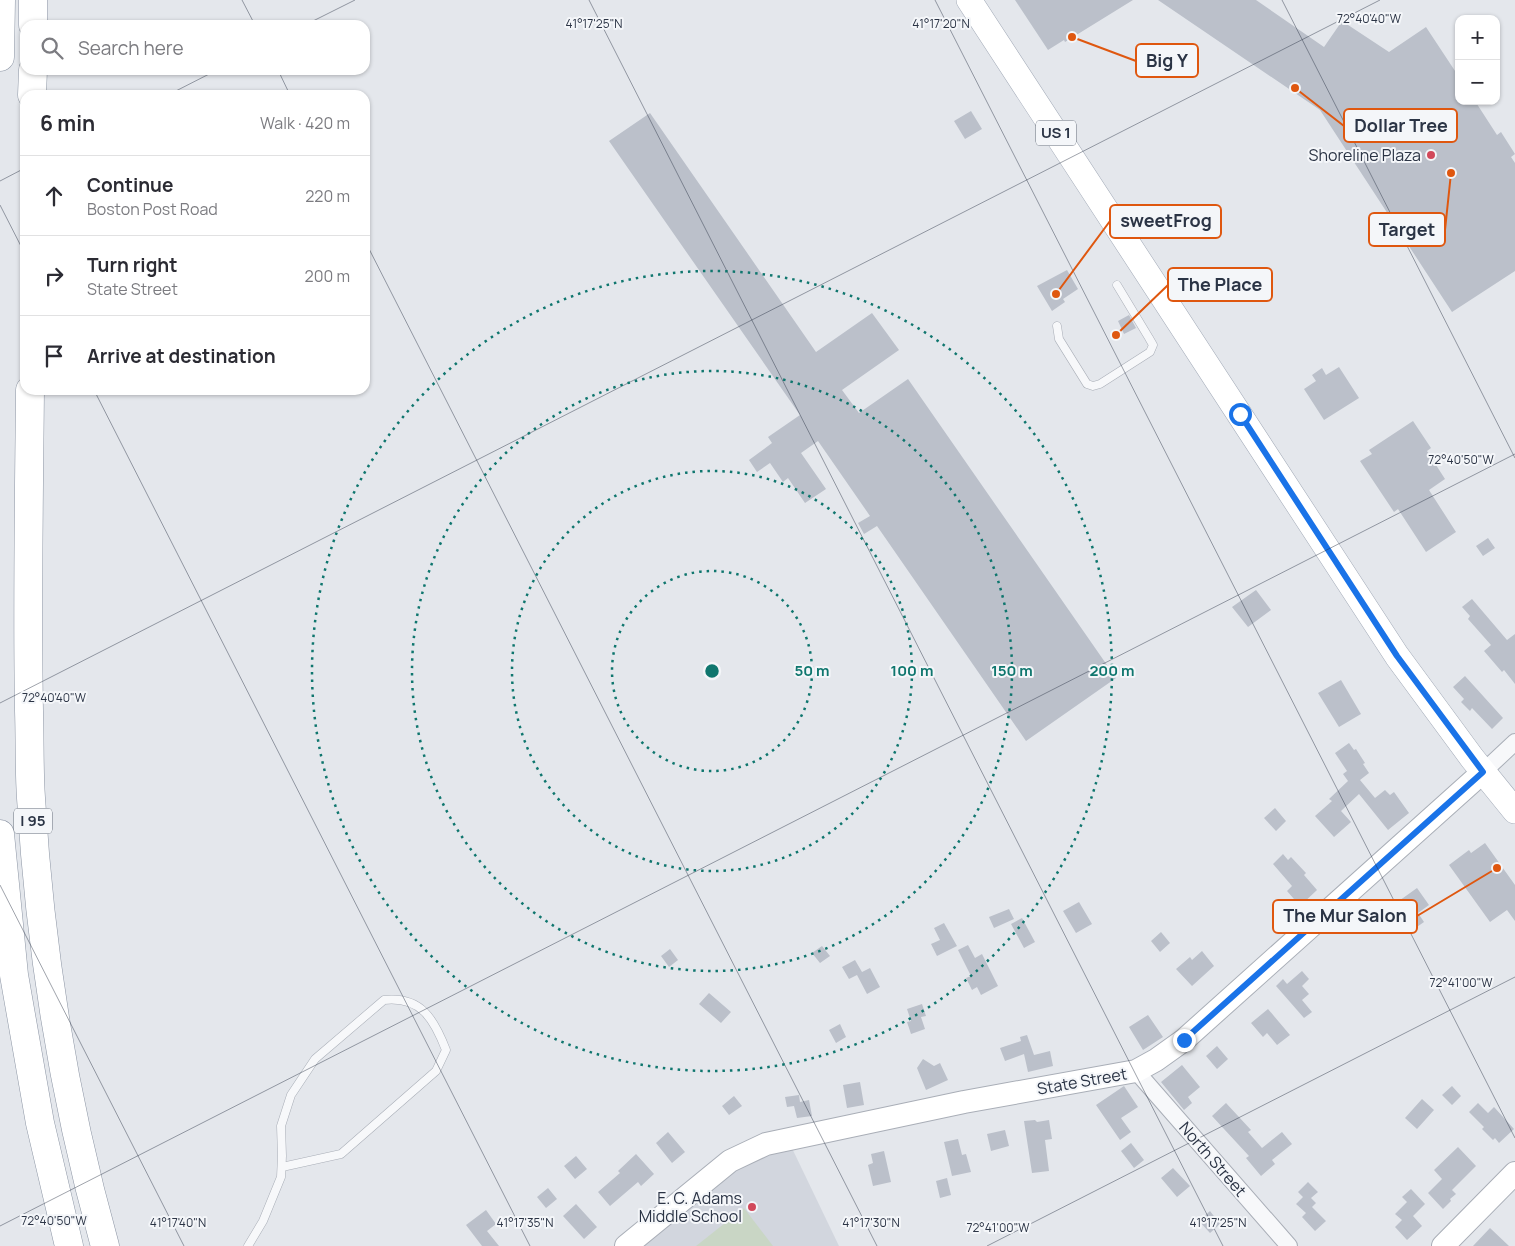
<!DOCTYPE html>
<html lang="en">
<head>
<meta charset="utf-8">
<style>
  body { margin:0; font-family:Manrope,sans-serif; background:#f2f2f3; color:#2b2b33 }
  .controls { position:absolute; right:15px; top:15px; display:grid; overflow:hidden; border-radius:10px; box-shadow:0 1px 4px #0004 }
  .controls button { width:45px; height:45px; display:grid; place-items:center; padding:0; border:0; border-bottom:1px solid #e1e1e2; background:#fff; color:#2b2b33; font:25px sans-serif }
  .stop { position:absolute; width:15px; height:15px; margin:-11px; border:4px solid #1a73e8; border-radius:50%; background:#fff }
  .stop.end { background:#1a73e8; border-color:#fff; box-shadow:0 1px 5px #0008 }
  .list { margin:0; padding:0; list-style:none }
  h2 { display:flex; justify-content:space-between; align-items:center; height:65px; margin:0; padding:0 20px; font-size:21px }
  h2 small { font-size:16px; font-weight:400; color:#7c7c81 }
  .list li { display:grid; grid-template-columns:32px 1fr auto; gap:15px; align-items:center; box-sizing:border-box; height:80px; padding:0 20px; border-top:1px solid #e1e1e2 }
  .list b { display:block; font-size:19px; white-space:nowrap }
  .list p { margin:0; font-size:16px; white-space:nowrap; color:#7c7c81 }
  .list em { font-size:16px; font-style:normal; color:#7c7c81 }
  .icon { flex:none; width:28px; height:28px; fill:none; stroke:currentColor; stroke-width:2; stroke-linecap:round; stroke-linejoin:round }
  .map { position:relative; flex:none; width:1515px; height:1246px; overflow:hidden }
  .search { position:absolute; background:#fff; box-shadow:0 1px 4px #0004; left:20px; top:20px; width:350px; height:55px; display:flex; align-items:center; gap:12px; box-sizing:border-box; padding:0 18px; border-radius:15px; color:#7c7c81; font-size:19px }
  .panel { position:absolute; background:#fff; box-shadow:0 1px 4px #0004; left:20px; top:90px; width:350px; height:305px; border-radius:15px }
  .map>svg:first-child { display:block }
  .built { fill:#d2d6de }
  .green { fill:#c9d6c5 }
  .building { fill:#bbc0ca }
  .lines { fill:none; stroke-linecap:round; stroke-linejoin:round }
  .lane-casing { stroke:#a9aeb7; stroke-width:9 }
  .street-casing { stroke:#a9aeb7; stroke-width:18 }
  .secondary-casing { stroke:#a9aeb7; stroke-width:24 }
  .primary-casing { stroke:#a3abb8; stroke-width:26 }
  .highway-casing { stroke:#8b94a3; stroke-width:29 }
  .lane { stroke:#f7f8fa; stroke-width:8 }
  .street { stroke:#f7f8fa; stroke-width:16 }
  .secondary { stroke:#fff; stroke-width:22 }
  .primary { stroke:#fff; stroke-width:25 }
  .highway { stroke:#fff; stroke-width:28 }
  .route { stroke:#1a73e8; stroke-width:6 }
  .ticks { fill:none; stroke:#2b3445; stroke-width:1; stroke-opacity:0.45 }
  .ring { fill:none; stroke:#0f766e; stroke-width:2.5; stroke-dasharray:2.5 5 }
  .poi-dot { fill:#d1495b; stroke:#f4f6f9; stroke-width:2 }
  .labels { text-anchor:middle; stroke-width:4; stroke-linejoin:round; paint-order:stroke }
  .shield { fill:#f4f6f9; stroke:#676e7b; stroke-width:1 }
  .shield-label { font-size:15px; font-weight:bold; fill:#2b3445 }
  .poi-label { font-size:16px; fill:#2b3445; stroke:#f4f6f9; text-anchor:end }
  .street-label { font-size:16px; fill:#2b3445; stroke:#f4f6f9 }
  .ticks-label { font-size:12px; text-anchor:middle; fill:#2b3445; stroke:#f4f6f9; stroke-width:4; stroke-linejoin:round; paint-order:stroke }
  .centre { fill:#0f766e; stroke:#f4f6f9; stroke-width:2.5 }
  .ring-label { font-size:15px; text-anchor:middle; font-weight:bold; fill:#0f766e; stroke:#f4f6f9; stroke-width:4; stroke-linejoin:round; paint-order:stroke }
  .leader { fill:none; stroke:#df570f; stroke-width:2 }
  .callout-dot { fill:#df570f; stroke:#f4f6f9; stroke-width:2 }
  .callout { fill:#f4f6f9; stroke:#df570f; stroke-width:2 }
  .callout-label { font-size:18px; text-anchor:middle; font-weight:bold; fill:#2b3445 }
</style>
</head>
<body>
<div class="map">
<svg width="1515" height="1246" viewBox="0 0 1515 1246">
  <rect width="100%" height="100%" fill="#e4e7ec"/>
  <path class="built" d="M 789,1142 L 839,1246 L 640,1246 L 728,1168 Z"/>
  <path class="green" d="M 744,1208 L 773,1246 L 696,1246 Z"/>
  <path class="building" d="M 1015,0 L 1133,0 L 1065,42 L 1064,40 L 1048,50 Z
    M 1158,0 L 1256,0 L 1324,47 L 1342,21 L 1389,52 L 1426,27 L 1459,77 L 1459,101 L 1475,101 L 1497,135 L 1501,132 L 1515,154 L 1511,157 L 1515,163 L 1515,271 L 1452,312 L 1320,110 Z
    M 971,111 L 982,129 L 965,139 L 954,121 Z
    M 650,113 L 816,352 L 872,313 L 899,350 L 842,390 L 859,413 L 908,379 L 1116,678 L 1026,741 L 877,526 L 864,534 L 858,523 L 870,516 L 818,441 L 801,453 L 826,489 L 805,503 L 788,478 L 783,482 L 770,463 L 757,472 L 749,460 L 772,443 L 768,437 L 800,415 L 609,141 Z
    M 1067,270 L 1078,289 L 1063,299 L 1065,302 L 1052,311 L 1037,286 Z
    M 1129,315 L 1136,328 L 1124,334 L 1118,321 Z
    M 1339,367 L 1359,398 L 1324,420 L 1304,389 L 1316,381 L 1312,375 L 1322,368 L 1326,375 Z
    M 1413,421 L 1431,448 L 1427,451 L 1445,479 L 1429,490 L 1456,532 L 1426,552 L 1398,509 L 1394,512 L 1360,461 L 1372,454 L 1369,450 Z
    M 1488,538 L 1495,548 L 1483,556 L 1476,546 Z
    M 1256,590 L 1271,610 L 1248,627 L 1232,607 Z
    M 1472,599 L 1507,640 L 1515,634 L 1515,684 L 1504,670 L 1502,672 L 1484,651 L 1491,645 L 1468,619 L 1470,616 L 1462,607 Z
    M 1465,676 L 1503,718 L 1492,729 L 1472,708 L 1470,711 L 1461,702 L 1464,699 L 1453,687 Z
    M 1341,680 L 1361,714 L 1339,727 L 1318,693 Z
    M 1349,743 L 1354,750 L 1356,749 L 1365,763 L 1363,764 L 1369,773 L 1360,780 L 1375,798 L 1385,790 L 1390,795 L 1394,792 L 1409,813 L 1388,830 L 1359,794 L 1341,811 L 1351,822 L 1334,837 L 1315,816 L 1332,801 L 1329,799 L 1348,781 L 1343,774 L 1347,771 L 1335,753 Z
    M 1275,808 L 1286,821 L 1276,831 L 1264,818 Z
    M 1485,843 L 1515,885 L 1515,921 L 1507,910 L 1490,922 L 1449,865 L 1469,850 L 1471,853 Z
    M 1283,854 L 1288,860 L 1291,857 L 1306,873 L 1304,875 L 1317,890 L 1300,906 L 1287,891 L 1292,886 L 1273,864 Z
    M 1417,888 L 1429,905 L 1418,913 L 1424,922 L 1414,929 L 1396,903 Z
    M 1079,902 L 1092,924 L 1076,933 L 1063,911 Z
    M 1009,909 L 1014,919 L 994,928 L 989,917 Z
    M 1022,918 L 1035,942 L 1024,948 L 1011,924 Z
    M 944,923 L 957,946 L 937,956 L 931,944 L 940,940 L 934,928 Z
    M 1161,932 L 1170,943 L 1160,952 L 1151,941 Z
    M 968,945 L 975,958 L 982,954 L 998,986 L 981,995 L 977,987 L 972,990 L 966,978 L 971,976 L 958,950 Z
    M 822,946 L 830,956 L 820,963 L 812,953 Z
    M 670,949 L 678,960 L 669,967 L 661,956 Z
    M 1202,951 L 1214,966 L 1192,986 L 1176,969 L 1190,957 L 1192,960 Z
    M 855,960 L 862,972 L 860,973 L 870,968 L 880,987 L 867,994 L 857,975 L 849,979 L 842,967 Z
    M 1302,971 L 1309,979 L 1302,986 L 1309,994 L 1302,1000 L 1312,1012 L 1304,1018 L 1276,986 L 1283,979 L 1287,984 Z
    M 709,993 L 731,1012 L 721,1023 L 699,1004 Z
    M 922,1004 L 926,1016 L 921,1017 L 925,1029 L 911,1034 L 907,1022 L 911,1021 L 907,1009 Z
    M 1268,1009 L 1290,1035 L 1277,1045 L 1267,1033 L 1263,1037 L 1251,1023 Z
    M 1148,1015 L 1163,1037 L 1143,1050 L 1129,1027 Z
    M 840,1024 L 846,1037 L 836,1043 L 829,1030 Z
    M 1027,1035 L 1034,1055 L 1050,1051 L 1053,1066 L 1028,1072 L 1024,1054 L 1005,1061 L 1000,1048 L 1021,1041 L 1020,1037 Z
    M 1217,1046 L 1228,1059 L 1217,1069 L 1206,1056 Z
    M 923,1059 L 934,1066 L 940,1063 L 948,1080 L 926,1090 L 917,1068 Z
    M 1182,1065 L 1200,1087 L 1188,1097 L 1192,1103 L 1184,1110 L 1161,1082 Z
    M 860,1082 L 864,1105 L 847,1108 L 843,1085 Z
    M 1124,1086 L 1138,1107 L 1121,1118 L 1131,1132 L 1120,1140 L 1096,1105 Z
    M 1452,1086 L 1461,1096 L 1452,1105 L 1442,1095 Z
    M 799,1095 L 800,1102 L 809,1100 L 812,1116 L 797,1118 L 794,1106 L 787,1107 L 785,1097 Z
    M 734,1096 L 742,1106 L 729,1115 L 722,1106 Z
    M 1422,1099 L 1434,1110 L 1417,1129 L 1405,1118 Z
    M 1226,1103 L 1251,1130 L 1248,1132 L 1262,1148 L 1282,1132 L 1292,1144 L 1272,1160 L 1275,1164 L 1261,1176 L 1246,1158 L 1249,1156 L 1212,1116 Z
    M 1478,1103 L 1488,1113 L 1494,1107 L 1514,1129 L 1499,1143 L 1495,1138 L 1493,1140 L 1482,1129 L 1484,1127 L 1469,1112 Z
    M 1035,1120 L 1037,1122 L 1049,1120 L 1052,1139 L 1045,1140 L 1049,1171 L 1032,1173 L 1024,1121 Z
    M 1005,1130 L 1009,1146 L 991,1151 L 987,1134 Z
    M 668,1132 L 685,1152 L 672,1163 L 656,1143 Z
    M 958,1139 L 962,1155 L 966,1154 L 971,1172 L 952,1176 L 944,1142 Z
    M 1131,1143 L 1144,1160 L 1134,1168 L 1121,1151 Z
    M 1458,1147 L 1476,1166 L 1452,1190 L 1456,1194 L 1450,1199 L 1451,1201 L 1443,1209 L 1428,1193 L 1442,1179 L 1434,1170 Z
    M 884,1151 L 891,1182 L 873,1186 L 868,1165 L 873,1163 L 871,1154 Z
    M 636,1154 L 654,1174 L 641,1186 L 638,1182 L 610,1206 L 598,1192 L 620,1173 L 618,1171 Z
    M 576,1156 L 587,1169 L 575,1179 L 564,1166 Z
    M 1173,1168 L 1190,1186 L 1177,1197 L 1161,1178 Z
    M 947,1178 L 951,1195 L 940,1198 L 936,1181 Z
    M 1308,1182 L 1318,1192 L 1311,1198 L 1316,1203 L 1312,1207 L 1326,1221 L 1315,1231 L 1302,1217 L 1306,1213 L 1296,1204 L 1303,1197 L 1298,1192 Z
    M 548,1188 L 557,1199 L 546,1208 L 537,1197 Z
    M 1411,1189 L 1425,1204 L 1413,1216 L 1422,1226 L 1407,1240 L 1395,1227 L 1402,1220 L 1395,1214 L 1407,1202 L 1402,1197 Z
    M 576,1204 L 597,1227 L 584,1239 L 563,1216 Z
    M 486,1210 L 496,1224 L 487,1231 L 499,1246 L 482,1246 L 466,1225 Z
    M 1210,1211 L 1220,1224 L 1210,1233 L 1199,1221 Z
    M 1490,1228 L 1509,1246 L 1473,1246 Z"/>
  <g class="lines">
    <g class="lane-casing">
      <path id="lane" d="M 1057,326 L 1059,339 L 1087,384 L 1093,386 L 1100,384 L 1150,352 L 1153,345 L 1149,338 L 1117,285
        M 248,1246 L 263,1221 L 281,1177 L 282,1156 L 281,1126 L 291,1095 L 315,1059 L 384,1000 C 421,996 434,1019 446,1050 L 436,1071 L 341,1154 L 282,1167"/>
    </g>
    <g class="street-casing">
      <path id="street" d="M 1483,772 L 1515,742
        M 1136,1071 L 1289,1246"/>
    </g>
    <g class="secondary-casing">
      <path id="secondary" d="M 626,1246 L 730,1161 L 766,1144 L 964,1102 L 1136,1071 L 1156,1060 L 1184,1040 L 1483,772
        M 1443,1246 L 1515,1173"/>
    </g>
    <g class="primary-casing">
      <path id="primary" d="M 969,0 L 1397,656 L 1472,758 L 1515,811"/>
    </g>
    <g class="highway-casing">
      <path id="highway" d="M 33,25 L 33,0
        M 0,57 L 1,0
        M 32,95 L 33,70
        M 30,390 C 29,497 27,604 29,711 C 30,740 29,769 31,798 C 40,949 64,1100 105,1246
        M 0,834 L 14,975 L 40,1123 L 69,1246"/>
    </g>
    <use href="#lane" class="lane"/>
    <use href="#street" class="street"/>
    <use href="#secondary" class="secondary"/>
    <use href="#primary" class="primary"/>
    <use href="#highway" class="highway"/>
  </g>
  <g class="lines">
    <path class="route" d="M 1184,1040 L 1483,772 L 1397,656 L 1240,414"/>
  </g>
  <path class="ticks" d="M 242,0 L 255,25M 589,0 L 1223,1246M 935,0 L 1515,1138M 1282,0 L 1515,458M 305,25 L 355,0M 278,70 L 290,95M 168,95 L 217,70M 0,181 L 25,168M 0,205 L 25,254M 365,241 L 877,1246M 94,390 L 530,1246M 0,703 L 1380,0M 0,885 L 184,1246M 0,1226 L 1515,454M 987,1246 L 1515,977"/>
  <g class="ring">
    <circle cx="712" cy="671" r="100"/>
    <circle cx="712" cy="671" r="200"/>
    <circle cx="712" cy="671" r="300"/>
    <circle cx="712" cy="671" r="400"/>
  </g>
  <g class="poi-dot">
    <circle cx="1431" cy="155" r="5"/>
    <circle cx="752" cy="1207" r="5"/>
  </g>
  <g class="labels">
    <g class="shield">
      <rect x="1036" y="120.5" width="40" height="25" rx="4"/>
      <rect x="14" y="808.5" width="38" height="25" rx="4"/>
    </g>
    <g class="shield-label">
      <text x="1056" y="138">US 1</text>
      <text x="33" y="826">I 95</text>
    </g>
    <g class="poi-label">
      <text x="1421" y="161">Shoreline Plaza</text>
      <text x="742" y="1204">E. C. Adams<tspan x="742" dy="18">Middle School</tspan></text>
    </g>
    <g class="street-label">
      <text transform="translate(1082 1081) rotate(-10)" y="6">State Street</text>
      <text transform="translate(1213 1159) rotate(49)" y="6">North Street</text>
    </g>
  </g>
  <g class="ticks-label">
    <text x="1369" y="23">72°40'40"W</text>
    <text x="594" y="28">41°17'25"N</text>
    <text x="941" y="28">41°17'20"N</text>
    <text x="1461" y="464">72°40'50"W</text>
    <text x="54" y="702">72°40'40"W</text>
    <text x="1461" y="987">72°41'00"W</text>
    <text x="54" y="1225">72°40'50"W</text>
    <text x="178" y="1227">41°17'40"N</text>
    <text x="525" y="1227">41°17'35"N</text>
    <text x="871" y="1227">41°17'30"N</text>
    <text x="1218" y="1227">41°17'25"N</text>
    <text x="998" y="1232">72°41'00"W</text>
  </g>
  <circle cx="712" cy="671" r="8" class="centre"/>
  <g class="ring-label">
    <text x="812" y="676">50 m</text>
    <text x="912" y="676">100 m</text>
    <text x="1012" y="676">150 m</text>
    <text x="1112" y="676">200 m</text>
  </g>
  <path class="leader" d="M1072 37L1136 61M1295 88L1344 126M1056 294L1110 221M1451 173L1445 230M1116 335L1168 285M1497 868L1417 916"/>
  <g class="callout-dot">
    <circle cx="1072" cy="37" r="5"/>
    <circle cx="1295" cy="88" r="5"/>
    <circle cx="1056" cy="294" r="5"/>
    <circle cx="1451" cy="173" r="5"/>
    <circle cx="1116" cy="335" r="5"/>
    <circle cx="1497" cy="868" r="5"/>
  </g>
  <g class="callout">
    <rect x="1136" y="44" width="62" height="33" rx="5"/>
    <rect x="1344" y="109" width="113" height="33" rx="5"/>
    <rect x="1110" y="205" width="111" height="33" rx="5"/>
    <rect x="1369" y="213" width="76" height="33" rx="5"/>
    <rect x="1168" y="268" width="104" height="33" rx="5"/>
    <rect x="1273" y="900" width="144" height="33" rx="5"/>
  </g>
  <g class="callout-label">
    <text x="1167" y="67">Big Y</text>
    <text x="1401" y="132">Dollar Tree</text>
    <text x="1166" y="227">sweetFrog</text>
    <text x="1407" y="236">Target</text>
    <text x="1220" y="291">The Place</text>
    <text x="1345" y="922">The Mur Salon</text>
  </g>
</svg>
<div class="controls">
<button>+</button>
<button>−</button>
</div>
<div class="stop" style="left:1240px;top:414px"></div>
<div class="stop end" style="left:1184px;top:1040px"></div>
<div class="search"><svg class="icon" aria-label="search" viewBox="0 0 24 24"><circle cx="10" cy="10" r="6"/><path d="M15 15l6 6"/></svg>Search here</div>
<section class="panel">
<h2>6 min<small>Walk · 420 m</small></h2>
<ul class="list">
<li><svg class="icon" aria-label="ahead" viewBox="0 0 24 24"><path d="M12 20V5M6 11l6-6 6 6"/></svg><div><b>Continue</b><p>Boston Post Road</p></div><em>220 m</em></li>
<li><svg class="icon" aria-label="right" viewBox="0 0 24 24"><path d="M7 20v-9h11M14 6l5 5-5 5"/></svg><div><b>Turn right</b><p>State Street</p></div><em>200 m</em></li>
<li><svg class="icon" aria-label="arrive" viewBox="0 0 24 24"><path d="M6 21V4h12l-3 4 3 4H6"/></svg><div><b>Arrive at destination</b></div></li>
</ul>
</section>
</div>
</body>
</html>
